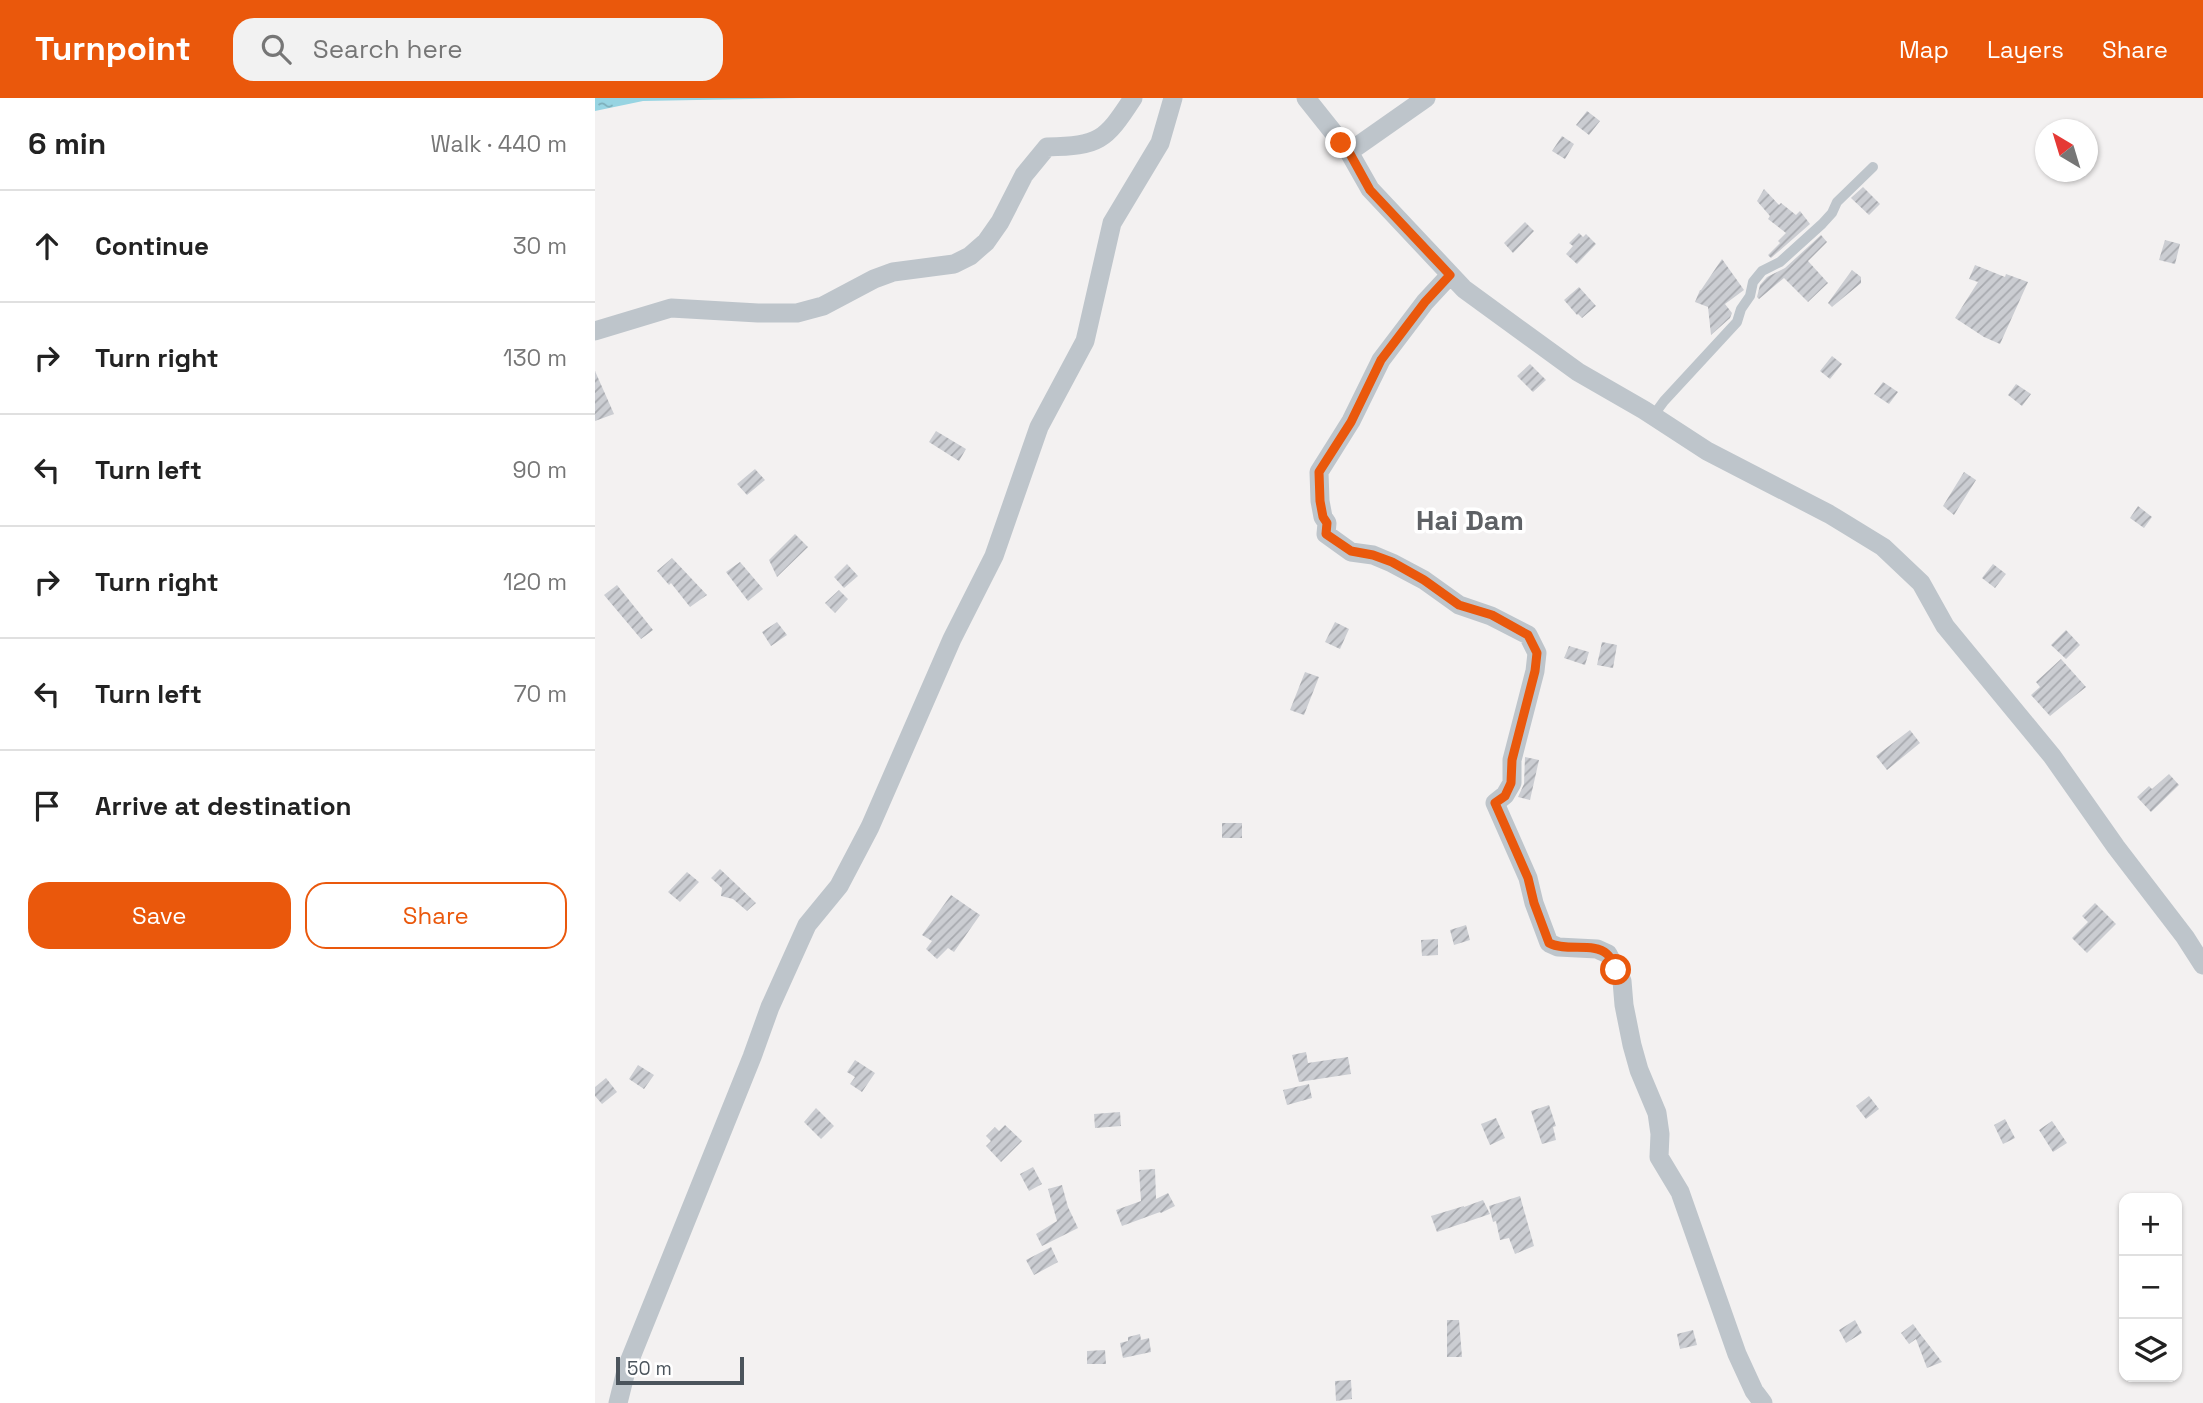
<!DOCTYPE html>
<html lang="en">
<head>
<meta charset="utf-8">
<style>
  body { margin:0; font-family:"Space Grotesk",sans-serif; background:#f2f2f2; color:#222 }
  .controls { position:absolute; right:21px; bottom:21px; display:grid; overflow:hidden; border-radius:14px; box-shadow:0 2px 5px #0004 }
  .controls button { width:63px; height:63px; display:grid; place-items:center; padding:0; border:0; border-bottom:2px solid #e0e0e0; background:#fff; color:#222; font:35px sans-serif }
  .compass { position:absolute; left:1440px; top:21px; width:63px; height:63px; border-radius:50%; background:#fff; box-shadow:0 2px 5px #0004; rotate:322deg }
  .scale { position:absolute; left:21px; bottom:18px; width:128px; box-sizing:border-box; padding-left:7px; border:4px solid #4b545c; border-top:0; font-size:19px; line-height:24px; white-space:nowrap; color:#4b545c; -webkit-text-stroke:5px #fff; paint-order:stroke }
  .stop { position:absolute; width:21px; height:21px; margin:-16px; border:5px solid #ea580c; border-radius:50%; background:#fff }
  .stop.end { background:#ea580c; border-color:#fff; box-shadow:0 2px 7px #0008 }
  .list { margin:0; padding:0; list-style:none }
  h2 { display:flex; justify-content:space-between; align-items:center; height:91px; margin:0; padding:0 28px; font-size:30px }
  h2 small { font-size:23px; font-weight:400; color:#767676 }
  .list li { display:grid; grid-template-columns:46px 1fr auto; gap:21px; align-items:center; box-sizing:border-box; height:112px; padding:0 28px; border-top:2px solid #e0e0e0 }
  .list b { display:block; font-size:26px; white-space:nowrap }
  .list em { font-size:23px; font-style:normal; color:#767676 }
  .actions { display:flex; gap:14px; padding:21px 28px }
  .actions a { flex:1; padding:16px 0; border:2px solid #ea580c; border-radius:21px; text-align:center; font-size:24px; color:#ea580c }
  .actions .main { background:#ea580c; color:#fff }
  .icon { flex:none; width:38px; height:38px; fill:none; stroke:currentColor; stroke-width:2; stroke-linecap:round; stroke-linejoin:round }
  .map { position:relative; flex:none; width:1608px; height:1305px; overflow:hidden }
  header { display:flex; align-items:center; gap:42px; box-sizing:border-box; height:98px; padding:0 35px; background:#ea580c; color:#fff }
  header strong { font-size:33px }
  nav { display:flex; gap:38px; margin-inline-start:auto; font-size:24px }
  .search { width:490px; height:63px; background:#f2f2f2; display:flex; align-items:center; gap:18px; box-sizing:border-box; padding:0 24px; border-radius:21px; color:#767676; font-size:26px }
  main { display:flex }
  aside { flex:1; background:#fff }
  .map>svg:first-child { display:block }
  .water { fill:url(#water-ripples) }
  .building { fill:url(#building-hatch) }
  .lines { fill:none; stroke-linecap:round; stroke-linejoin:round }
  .lane { stroke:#bec5cb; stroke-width:10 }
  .street { stroke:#bec5cb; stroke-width:19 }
  .route { stroke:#ea580c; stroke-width:9 }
  .labels { text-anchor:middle; stroke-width:7; stroke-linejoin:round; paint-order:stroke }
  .district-label { font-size:28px; font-weight:bold; fill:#5e6165; stroke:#fff }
</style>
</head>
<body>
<header>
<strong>Turnpoint</strong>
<div class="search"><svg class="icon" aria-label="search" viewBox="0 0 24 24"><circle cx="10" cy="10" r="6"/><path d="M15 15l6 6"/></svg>Search here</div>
<nav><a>Map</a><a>Layers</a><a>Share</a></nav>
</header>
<main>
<aside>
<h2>6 min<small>Walk · 440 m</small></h2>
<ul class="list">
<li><svg class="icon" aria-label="ahead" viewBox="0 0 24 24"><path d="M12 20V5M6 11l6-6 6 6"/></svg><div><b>Continue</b></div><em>30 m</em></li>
<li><svg class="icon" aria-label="right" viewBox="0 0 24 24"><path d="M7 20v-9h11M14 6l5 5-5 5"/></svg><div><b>Turn right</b></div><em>130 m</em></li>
<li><svg class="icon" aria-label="left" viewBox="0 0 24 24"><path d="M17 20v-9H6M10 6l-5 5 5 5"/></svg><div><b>Turn left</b></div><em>90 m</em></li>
<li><svg class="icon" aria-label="right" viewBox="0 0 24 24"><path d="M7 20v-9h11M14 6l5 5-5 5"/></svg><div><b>Turn right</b></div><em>120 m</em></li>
<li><svg class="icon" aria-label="left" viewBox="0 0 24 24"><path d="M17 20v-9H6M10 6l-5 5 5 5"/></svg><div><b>Turn left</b></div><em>70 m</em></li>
<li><svg class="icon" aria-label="arrive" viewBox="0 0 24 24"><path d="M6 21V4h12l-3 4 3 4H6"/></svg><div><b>Arrive at destination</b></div></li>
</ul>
<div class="actions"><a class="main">Save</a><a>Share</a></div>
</aside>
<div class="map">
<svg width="1608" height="1305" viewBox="0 0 1608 1305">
  <defs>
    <pattern id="water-ripples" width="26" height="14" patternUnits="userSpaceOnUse" patternTransform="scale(1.75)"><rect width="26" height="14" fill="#97d4e2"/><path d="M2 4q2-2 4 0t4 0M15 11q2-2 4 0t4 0" fill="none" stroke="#7dafba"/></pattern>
    <pattern id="building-hatch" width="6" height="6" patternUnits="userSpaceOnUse" patternTransform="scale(1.75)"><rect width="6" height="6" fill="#cbcdd2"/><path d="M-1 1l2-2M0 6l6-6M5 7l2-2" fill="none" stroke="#a7a9ae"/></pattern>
  </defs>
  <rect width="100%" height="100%" fill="#f3f1f1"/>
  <path class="water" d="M 0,0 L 205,0 L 48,3 L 0,13 Z"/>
  <path class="building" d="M 992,13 L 1005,23 L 994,37 L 981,27 Z
    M 967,38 L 979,46 L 970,61 L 957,53 Z
    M 1268,89 L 1285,106 L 1274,117 L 1256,100 Z
    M 1169,91 L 1184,107 L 1186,105 L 1201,117 L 1205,113 L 1215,126 L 1176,160 L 1173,157 L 1185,145 L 1183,143 L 1191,135 L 1173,121 L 1175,118 L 1162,103 Z
    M 930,124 L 939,133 L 918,155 L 909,145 Z
    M 984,135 L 988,139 L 991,136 L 1001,146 L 982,166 L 971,156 L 978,148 L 974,145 Z
    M 1226,137 L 1232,144 L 1213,163 L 1233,185 L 1213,204 L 1189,180 L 1164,201 L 1162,199 L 1165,187 L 1172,179 L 1190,170 Z
    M 1570,142 L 1585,146 L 1580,166 L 1564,162 Z
    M 1127,161 L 1149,192 L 1130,206 L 1137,215 L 1135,220 L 1116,237 L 1113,209 L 1100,204 L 1105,192 L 1106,192 Z
    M 1380,167 L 1410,179 L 1411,176 L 1433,184 L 1405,246 L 1389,239 L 1360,220 L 1383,184 L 1374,181 Z
    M 1257,172 L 1266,179 L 1266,185 L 1237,209 L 1233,205 Z
    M 984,189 L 1001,208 L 987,220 L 983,216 L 982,217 L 969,202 Z
    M 1237,258 L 1247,266 L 1235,281 L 1225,273 Z
    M 935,266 L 951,282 L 938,294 L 922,278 Z
    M 0,273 L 19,316 L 0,323 Z
    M 1288,284 L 1303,294 L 1294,306 L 1279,296 Z
    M 1421,286 L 1436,296 L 1427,308 L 1413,297 Z
    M 341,333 L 371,351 L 364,363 L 334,344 Z
    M 160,371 L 170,382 L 152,397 L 142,386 Z
    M 1369,374 L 1381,382 L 1359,417 L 1348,408 Z
    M 1543,408 L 1557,419 L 1549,430 L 1535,420 Z
    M 200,436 L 213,449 L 182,479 L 174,462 Z
    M 77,460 L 112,497 L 95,509 L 76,485 L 74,487 L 62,473 Z
    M 145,464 L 168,491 L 153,503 L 131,474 Z
    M 252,466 L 263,478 L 249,490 L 239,479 Z
    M 1398,466 L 1411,476 L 1400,490 L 1387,480 Z
    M 22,487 L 58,532 L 46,541 L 9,497 Z
    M 244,492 L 253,501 L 240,515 L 230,505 Z
    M 182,524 L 192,537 L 176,548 L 167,534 Z
    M 740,524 L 754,531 L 745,551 L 730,544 Z
    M 1471,532 L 1485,547 L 1471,561 L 1456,547 Z
    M 1007,544 L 1022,547 L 1018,570 L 1002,567 Z
    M 974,548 L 994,554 L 990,567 L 969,560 Z
    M 1466,561 L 1491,589 L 1455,618 L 1436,597 L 1445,589 L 1441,584 Z
    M 710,574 L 724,579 L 709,617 L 695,612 Z
    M 1315,632 L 1325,645 L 1292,672 L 1281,658 Z
    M 930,659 L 944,662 L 935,702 L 923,699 L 929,686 Z
    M 1574,676 L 1584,687 L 1556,714 L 1542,699 L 1554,688 L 1557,691 Z
    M 627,725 L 647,725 L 647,740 L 627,740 Z
    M 125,771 L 161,805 L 152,813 L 138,801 L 126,798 L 127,790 L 116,780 Z
    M 92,774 L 104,784 L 85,804 L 73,794 Z
    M 356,797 L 385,817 L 359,854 L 353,850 L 342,861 L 331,851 L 337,843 L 327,837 Z
    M 1500,805 L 1521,826 L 1492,855 L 1477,840 L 1493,824 L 1487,818 Z
    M 871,827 L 875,842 L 859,847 L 855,832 Z
    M 843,841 L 843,857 L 827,858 L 826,842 Z
    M 711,954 L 713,965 L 753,959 L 756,976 L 704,984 L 697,957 Z
    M 260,962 L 280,975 L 267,994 L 255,986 L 260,979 L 252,974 Z
    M 43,967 L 59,977 L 49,991 L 34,981 Z
    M 11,980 L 22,994 L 7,1006 L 0,998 L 0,989 Z
    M 714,986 L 717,1000 L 692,1007 L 688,992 Z
    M 1274,998 L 1284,1011 L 1271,1021 L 1261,1008 Z
    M 954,1007 L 961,1028 L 958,1029 L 961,1042 L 947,1046 L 936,1013 Z
    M 221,1010 L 239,1028 L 226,1041 L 209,1024 Z
    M 525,1014 L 526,1028 L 500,1030 L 499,1016 Z
    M 901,1020 L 910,1040 L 895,1047 L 886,1026 Z
    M 1410,1021 L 1420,1040 L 1408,1046 L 1399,1027 Z
    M 1457,1023 L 1472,1045 L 1458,1054 L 1444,1032 Z
    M 410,1027 L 427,1043 L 406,1064 L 391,1048 L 396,1043 L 391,1038 L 400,1029 L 404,1033 Z
    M 438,1069 L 447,1086 L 434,1093 L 425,1076 Z
    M 560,1071 L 561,1101 L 573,1095 L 580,1108 L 566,1115 L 565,1114 L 527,1128 L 521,1112 L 546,1103 L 544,1072 Z
    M 467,1087 L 473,1109 L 483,1130 L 447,1148 L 441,1136 L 462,1123 L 453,1091 Z
    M 925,1098 L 939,1148 L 920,1156 L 914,1140 L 905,1142 L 901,1123 L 898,1124 L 894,1108 Z
    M 888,1102 L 895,1116 L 842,1134 L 836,1118 L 869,1108 L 869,1109 Z
    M 456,1149 L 463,1164 L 439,1177 L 431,1162 Z
    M 852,1222 L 864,1222 L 867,1259 L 852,1259 Z
    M 1260,1222 L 1267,1235 L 1251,1245 L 1244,1232 Z
    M 1318,1226 L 1326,1237 L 1347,1264 L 1332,1270 L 1321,1241 L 1314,1246 L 1306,1235 Z
    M 1098,1232 L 1102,1247 L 1085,1251 L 1082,1236 Z
    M 545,1236 L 546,1242 L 554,1240 L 556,1254 L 528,1260 L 525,1245 L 533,1243 L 533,1239 Z
    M 510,1252 L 511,1266 L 492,1266 L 492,1253 Z
    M 756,1282 L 757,1301 L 741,1303 L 740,1283 Z"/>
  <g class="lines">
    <path class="lane" d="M 1058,318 L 1069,303 L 1142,224 L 1146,211 L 1155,198 L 1158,184 L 1167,173 L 1185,164 L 1227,126 L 1237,115 L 1242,104 L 1278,69"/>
    <path class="street" d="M 711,0 L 754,54 L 775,91 L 869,191 L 983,274 L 1049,312 L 1112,353 L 1234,416 L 1288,449 L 1326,485 L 1350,528 L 1457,658 L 1521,749 L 1590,839 L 1608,867
      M 754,54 L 831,0
      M 855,177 L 830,204 L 786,262 L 756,323 L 724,374 L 725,403 L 728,419 L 732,425 L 731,436 L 756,454 L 778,457 L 797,465 L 829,482 L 864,507 L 896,518 L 933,537 L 942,555 L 940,573 L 917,662 L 917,685 L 910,697 L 900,705 L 933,780 L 939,805 L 954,845 L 963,849 L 1002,851 L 1013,856 L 1027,883 L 1029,907 L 1037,947 L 1044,972 L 1062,1015 L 1065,1036 L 1064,1059 L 1085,1094 L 1142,1256 L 1159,1293 L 1168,1305
      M 0,233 L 76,210 L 163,215 L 202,215 L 228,208 L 279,181 L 298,174 L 359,166 L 375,158 L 391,144 L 405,124 L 429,77 L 452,49 C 504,48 510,43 538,0
      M 23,1305 L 32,1269 L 157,959 L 175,909 L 212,827 L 244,788 L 275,729 L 357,541 L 399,458 L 444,329 L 490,243 L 517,125 L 565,45 L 578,0"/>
  </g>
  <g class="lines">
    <path class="route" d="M 746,45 L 754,54 L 775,92 L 855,177 L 830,204 L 786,262 L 756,324 L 724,374 L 725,403 L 728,419 L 732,425 L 731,436 L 756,453 L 778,457 L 797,464 L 829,482 L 864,507 L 897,517 L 933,537 L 942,555 L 940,573 L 917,662 L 916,685 L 910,698 L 900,705 L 933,780 L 939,805 L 954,845 C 971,854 999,844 1012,856 C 1016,859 1019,867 1021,872"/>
  </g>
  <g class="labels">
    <g class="district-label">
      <text x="875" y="432">Hai Dam</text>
    </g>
  </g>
</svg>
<div class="controls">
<button>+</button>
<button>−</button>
<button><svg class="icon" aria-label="layers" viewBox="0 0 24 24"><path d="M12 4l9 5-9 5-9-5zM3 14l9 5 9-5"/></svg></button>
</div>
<svg class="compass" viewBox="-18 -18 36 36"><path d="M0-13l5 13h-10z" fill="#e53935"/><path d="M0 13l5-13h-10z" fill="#767676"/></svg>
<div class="scale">50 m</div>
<div class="stop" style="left:1021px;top:872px"></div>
<div class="stop end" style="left:746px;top:45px"></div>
</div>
</main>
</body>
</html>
